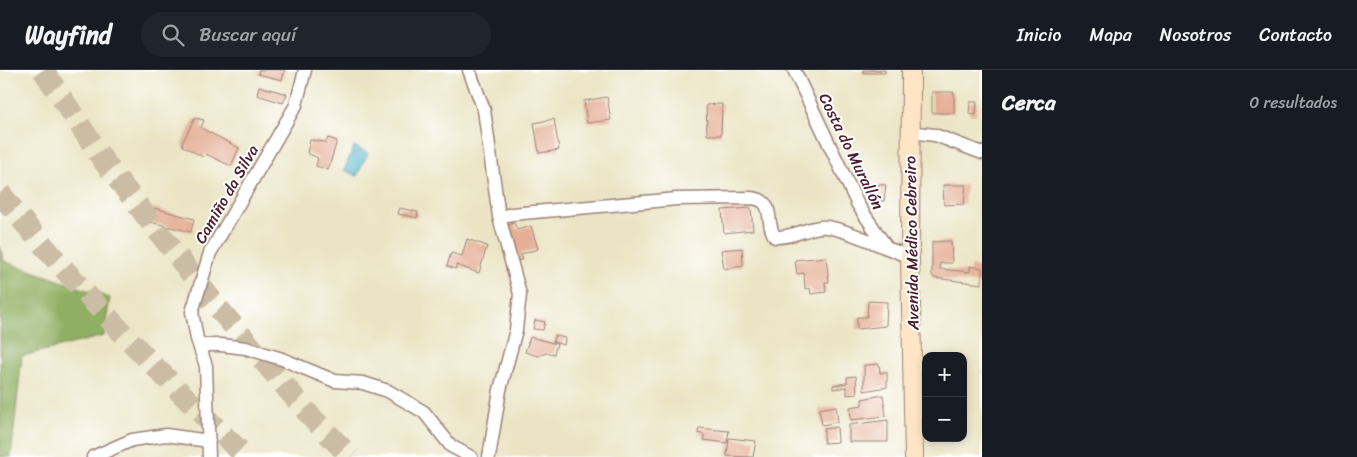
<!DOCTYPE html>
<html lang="es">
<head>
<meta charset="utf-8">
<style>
  body { margin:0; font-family:Sriracha,sans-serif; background:#20242c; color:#f1f3f6 }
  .controls { position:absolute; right:15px; bottom:15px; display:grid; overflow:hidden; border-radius:10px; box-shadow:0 2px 8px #0003 }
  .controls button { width:45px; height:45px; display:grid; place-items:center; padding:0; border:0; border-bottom:1px solid #363941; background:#171b24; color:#f1f3f6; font:25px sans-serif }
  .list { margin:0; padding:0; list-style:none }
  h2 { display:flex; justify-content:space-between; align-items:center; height:65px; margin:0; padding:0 20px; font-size:21px }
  h2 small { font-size:16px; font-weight:400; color:#9ea1a6 }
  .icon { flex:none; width:28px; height:28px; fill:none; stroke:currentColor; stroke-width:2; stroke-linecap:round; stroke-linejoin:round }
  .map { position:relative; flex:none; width:982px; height:387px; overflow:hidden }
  header { display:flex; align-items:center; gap:30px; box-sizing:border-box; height:70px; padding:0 25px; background:#171b24; border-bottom:1px solid #363941 }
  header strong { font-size:24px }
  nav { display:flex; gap:28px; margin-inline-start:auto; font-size:18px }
  .search { width:350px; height:45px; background:#20242c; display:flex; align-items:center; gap:12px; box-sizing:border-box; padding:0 18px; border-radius:28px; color:#9ea1a6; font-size:19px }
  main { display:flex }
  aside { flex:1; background:#171b24 }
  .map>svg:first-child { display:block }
  .forest { fill:#90af62; stroke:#6d6746 }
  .water { fill:#43aec1; stroke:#466676 }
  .building { fill:#e5af96 }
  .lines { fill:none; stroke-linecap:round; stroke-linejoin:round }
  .highway-tunnel { stroke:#cbbda5; stroke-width:22; stroke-dasharray:22 11; stroke-linecap:butt }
  .street-casing { stroke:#9a8278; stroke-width:15 }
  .secondary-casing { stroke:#9a8278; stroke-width:20 }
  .street { stroke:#fff; stroke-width:12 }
  .secondary { stroke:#fee5c5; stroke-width:18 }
  .labels { text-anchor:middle; stroke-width:4; stroke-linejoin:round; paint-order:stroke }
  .street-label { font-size:16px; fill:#4a1f2b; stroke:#fff }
</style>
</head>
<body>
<header>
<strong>Wayfind</strong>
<div class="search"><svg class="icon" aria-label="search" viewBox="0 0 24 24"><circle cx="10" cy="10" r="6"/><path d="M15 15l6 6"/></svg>Buscar aquí</div>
<nav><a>Inicio</a><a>Mapa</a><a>Nosotros</a><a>Contacto</a></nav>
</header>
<main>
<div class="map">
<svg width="982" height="387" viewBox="0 0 982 387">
  <rect width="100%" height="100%" fill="#fff"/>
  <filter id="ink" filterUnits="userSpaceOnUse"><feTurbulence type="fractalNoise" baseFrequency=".02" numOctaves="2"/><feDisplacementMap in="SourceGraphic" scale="10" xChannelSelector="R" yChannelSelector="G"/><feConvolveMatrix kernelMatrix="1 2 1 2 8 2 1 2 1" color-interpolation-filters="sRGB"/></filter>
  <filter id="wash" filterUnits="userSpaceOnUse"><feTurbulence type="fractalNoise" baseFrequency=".0096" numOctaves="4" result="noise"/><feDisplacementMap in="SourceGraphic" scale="20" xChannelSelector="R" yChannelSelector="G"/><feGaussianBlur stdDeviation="1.12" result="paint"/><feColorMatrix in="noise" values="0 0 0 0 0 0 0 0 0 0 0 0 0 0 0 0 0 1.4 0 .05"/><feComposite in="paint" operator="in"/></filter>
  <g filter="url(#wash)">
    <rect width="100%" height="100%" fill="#ebe4c4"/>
    <path class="forest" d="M 0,176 L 4,191 L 110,228 L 104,266 L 22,286 L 11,387 L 0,387 Z"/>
    <path class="water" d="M 354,76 L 368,83 L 357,106 L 344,100 Z"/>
    <g id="blocks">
      <path class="building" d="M 259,0 L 285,0 L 282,10 L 258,4 Z
        M 863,0 L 885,0 L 885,3 L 863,3 Z
        M 259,16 L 287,24 L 283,33 L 257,25 Z
        M 932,22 L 954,22 L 954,43 L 932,43 Z
        M 607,27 L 611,50 L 587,53 L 584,31 Z
        M 970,32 L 977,32 L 976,45 L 969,44 Z
        M 722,34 L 721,65 L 707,65 L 706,35 Z
        M 195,48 L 204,50 L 201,58 L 239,78 L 231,96 L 206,84 L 203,87 L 183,76 L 182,73 Z
        M 554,49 L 559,80 L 539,83 L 534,53 Z
        M 328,68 L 337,71 L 328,100 L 316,96 L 318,88 L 307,83 L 310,70 L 326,72 Z
        M 866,114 L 886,115 L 884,131 L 866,130 Z
        M 943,115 L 966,115 L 964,134 L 944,135 Z
        M 154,138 L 194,149 L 191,162 L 150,152 Z
        M 400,138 L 418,142 L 417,148 L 398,144 Z
        M 751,138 L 753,160 L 724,163 L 722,140 Z
        M 514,153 L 517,160 L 531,156 L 538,179 L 521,184 L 523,189 L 518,191 L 508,155 Z
        M 467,169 L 487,176 L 479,203 L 456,195 L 456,199 L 447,196 L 451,183 L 462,186 Z
        M 951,171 L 952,193 L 940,193 L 940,199 L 970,202 L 970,196 L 982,198 L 982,214 L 934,208 L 932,205 L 932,172 Z
        M 742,178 L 743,196 L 724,199 L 721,180 Z
        M 826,187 L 829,212 L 825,212 L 826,222 L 811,224 L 810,218 L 805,219 L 804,203 L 797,204 L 795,190 Z
        M 868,231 L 887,232 L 886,256 L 857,259 L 857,247 L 867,247 Z
        M 535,250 L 545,252 L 543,260 L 533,259 Z
        M 555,265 L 565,268 L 564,275 L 553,272 Z
        M 530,267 L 557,274 L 554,284 L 546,283 L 538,286 L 525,282 Z
        M 879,294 L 880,303 L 887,302 L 887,317 L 864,321 L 864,295 Z
        M 856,306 L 857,324 L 847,325 L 847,317 L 833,319 L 833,315 L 847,313 L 847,307 Z
        M 883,325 L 886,346 L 851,350 L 850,337 L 862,335 L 862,329 Z
        M 836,336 L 838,352 L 822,355 L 819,339 Z
        M 888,350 L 888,372 L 849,372 L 849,355 Z
        M 837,357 L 838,372 L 824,373 L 824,359 Z
        M 699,358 L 729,361 L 727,373 L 704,370 L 704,365 L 698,363 Z
        M 729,368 L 756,371 L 753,387 L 727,386 Z"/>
    </g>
  </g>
  <g filter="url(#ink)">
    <use href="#blocks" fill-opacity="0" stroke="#9a8278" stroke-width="1"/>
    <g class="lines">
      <path class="highway-tunnel" d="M 43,0 L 105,93 L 213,232 L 313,349 L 351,387
        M 0,123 C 75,217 159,303 246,387"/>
      <g class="street-casing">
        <path id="street" d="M 469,0 L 484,40 L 499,147 L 520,224 L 516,260 L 500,320 L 489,387
          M 794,0 L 858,135 L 887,178 L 910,187
          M 910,62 L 935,65 L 982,83
          M 499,147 L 512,144 L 677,129 L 751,128 C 777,130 764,152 775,167 C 792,168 804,159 820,157 C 835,155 872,172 887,178
          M 199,275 L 221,275 L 246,278 L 282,289 L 335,311 L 363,313 L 388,321 L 424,342 L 451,376 L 471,387
          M 93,387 L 132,370 L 166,365 L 209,371
          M 209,387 L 206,296 L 197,269 L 192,242 L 210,183 L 296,35 L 305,0"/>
      </g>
      <g class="secondary-casing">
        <path id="secondary" d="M 911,0 L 910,187 L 914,387"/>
      </g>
      <use href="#street" class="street"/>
      <use href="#secondary" class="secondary"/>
    </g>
  </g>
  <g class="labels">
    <g class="street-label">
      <text transform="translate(852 81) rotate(64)" y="6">Costa do Murallón</text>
      <text transform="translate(226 124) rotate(-60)" y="6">Camiño da Silva</text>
      <text transform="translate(911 173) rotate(-91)" y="6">Avenida Médico Cebreiro</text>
    </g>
  </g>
</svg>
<div class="controls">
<button>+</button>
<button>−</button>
</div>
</div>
<aside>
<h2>Cerca<small>0 resultados</small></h2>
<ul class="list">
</ul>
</aside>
</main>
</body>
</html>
